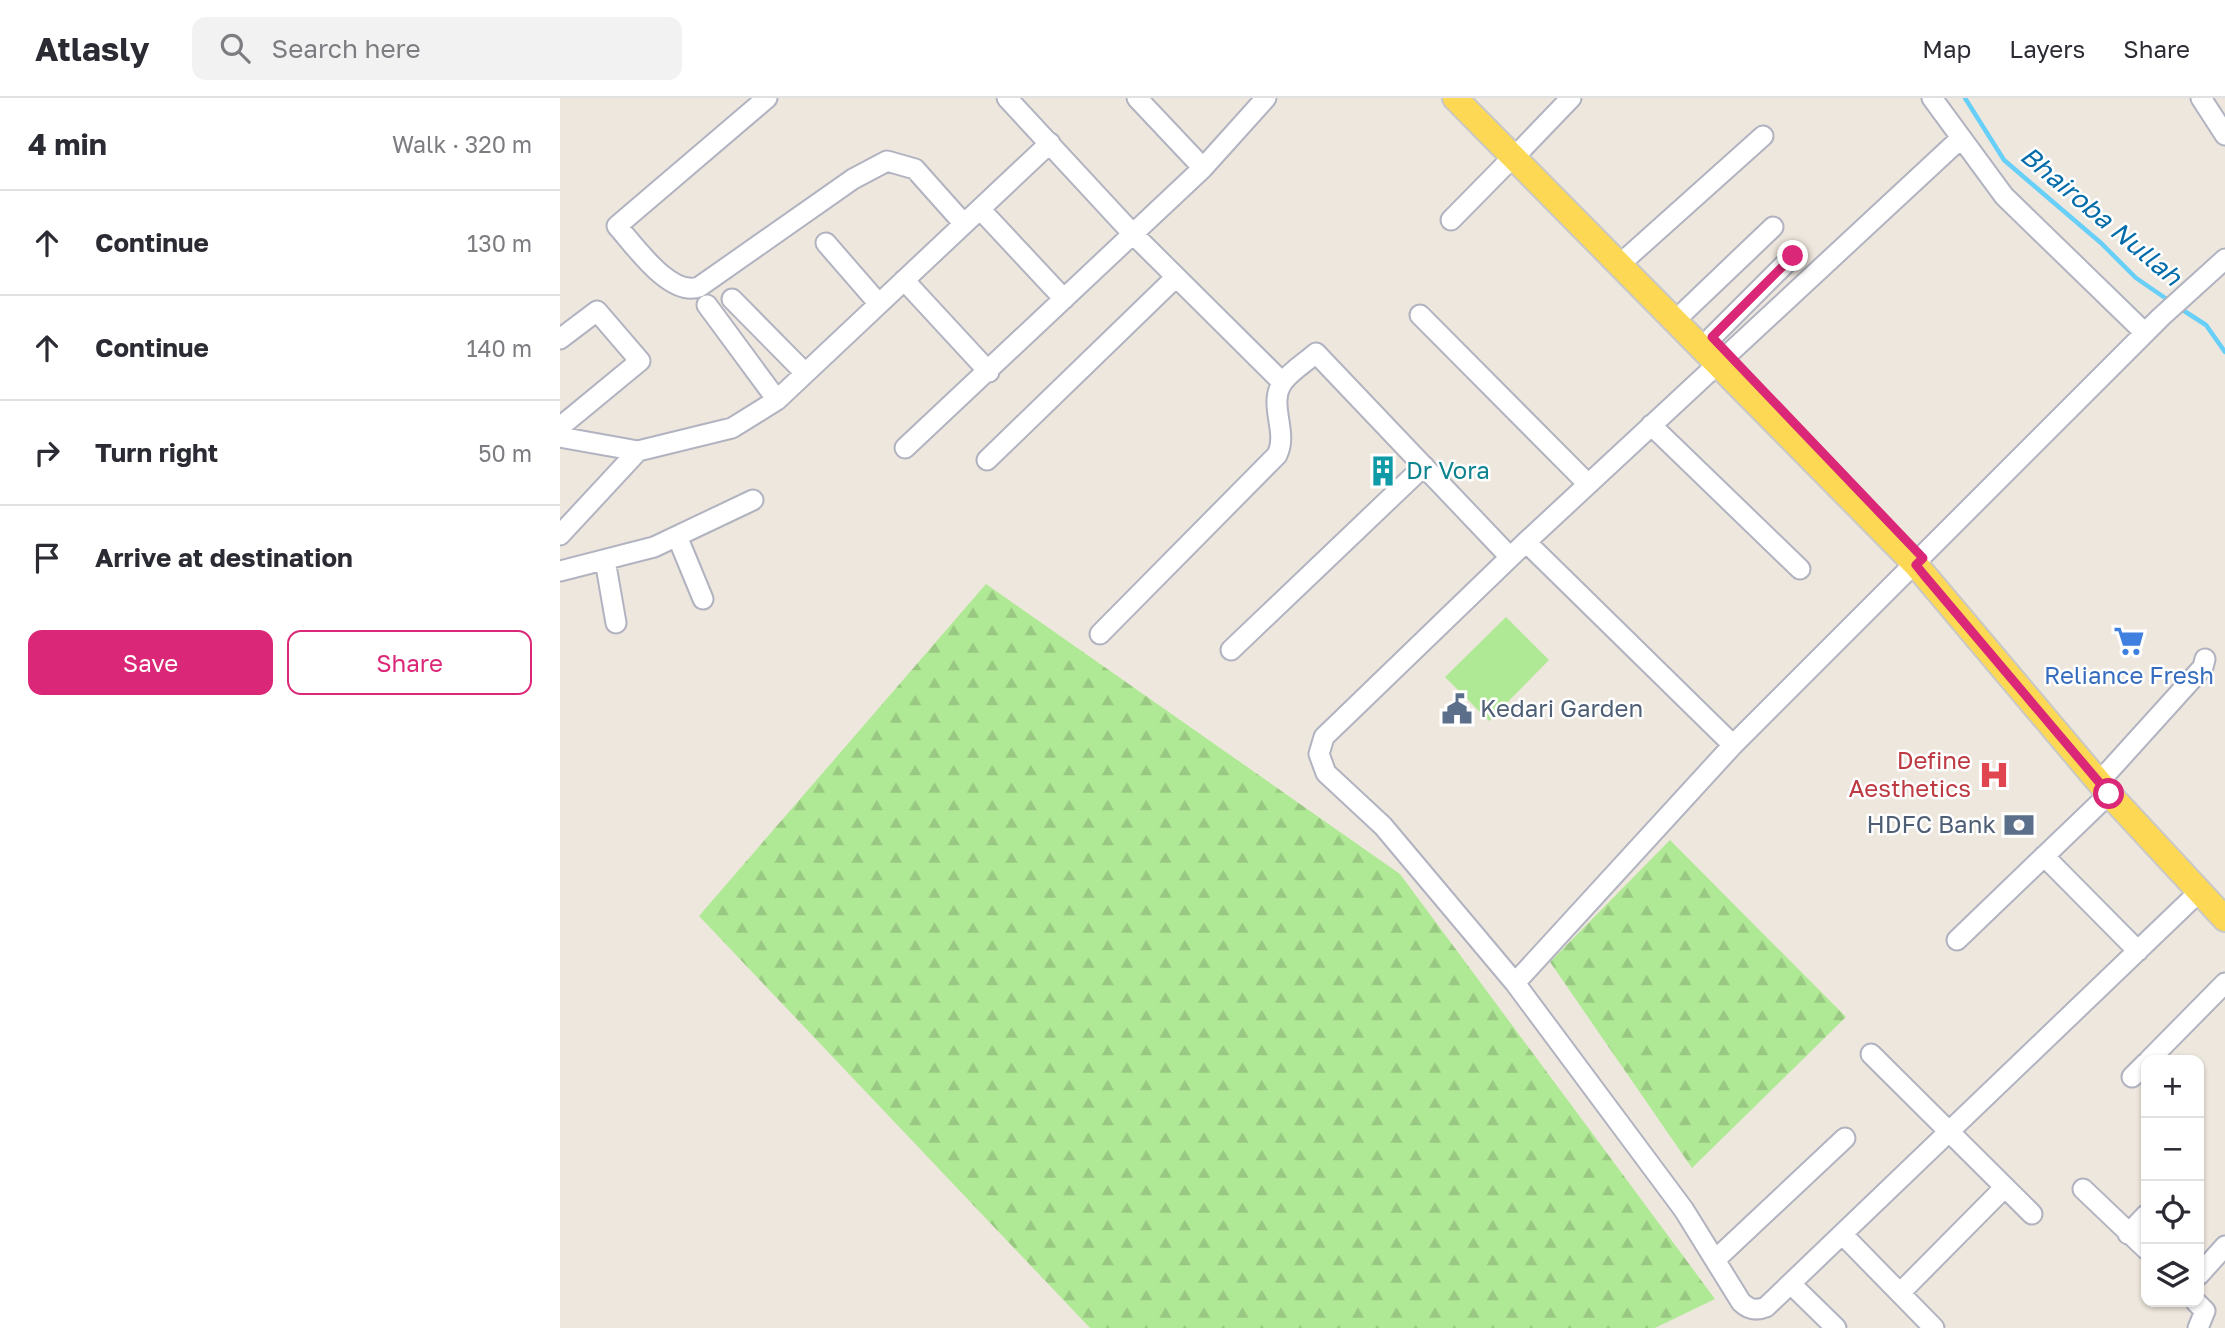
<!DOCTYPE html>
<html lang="en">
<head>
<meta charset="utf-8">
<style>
  body { margin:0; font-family:"Golos Text",sans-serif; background:#f2f2f3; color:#2b2b33 }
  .controls { position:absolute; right:21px; bottom:21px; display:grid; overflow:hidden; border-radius:14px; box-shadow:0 2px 5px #0004 }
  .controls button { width:63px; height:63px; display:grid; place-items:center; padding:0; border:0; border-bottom:2px solid #e1e1e2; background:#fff; color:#2b2b33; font:35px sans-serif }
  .stop { position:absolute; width:21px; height:21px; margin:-16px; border:5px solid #db2777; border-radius:50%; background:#fff }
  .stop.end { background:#db2777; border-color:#fff; box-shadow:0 2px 7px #0008 }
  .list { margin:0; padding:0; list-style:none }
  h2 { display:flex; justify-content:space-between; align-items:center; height:91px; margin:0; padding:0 28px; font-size:30px }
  h2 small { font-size:23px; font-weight:400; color:#7c7c81 }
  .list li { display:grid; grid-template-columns:46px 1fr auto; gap:21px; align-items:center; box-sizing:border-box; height:105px; padding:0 28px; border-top:2px solid #e1e1e2 }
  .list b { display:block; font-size:26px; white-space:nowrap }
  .list em { font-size:23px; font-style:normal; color:#7c7c81 }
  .actions { display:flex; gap:14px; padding:21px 28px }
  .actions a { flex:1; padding:16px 0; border:2px solid #db2777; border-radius:14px; text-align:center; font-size:24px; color:#db2777 }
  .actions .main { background:#db2777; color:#fff }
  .icon { flex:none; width:38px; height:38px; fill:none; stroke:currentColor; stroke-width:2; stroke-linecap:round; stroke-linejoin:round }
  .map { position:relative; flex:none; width:1665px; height:1230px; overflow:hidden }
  header { display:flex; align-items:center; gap:42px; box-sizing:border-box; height:98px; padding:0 35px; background:#fff; border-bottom:2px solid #e1e1e2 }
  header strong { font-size:33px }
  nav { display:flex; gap:38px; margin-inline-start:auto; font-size:24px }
  .search { width:490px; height:63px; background:#f2f2f3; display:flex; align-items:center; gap:18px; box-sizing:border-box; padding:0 24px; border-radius:14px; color:#7c7c81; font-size:26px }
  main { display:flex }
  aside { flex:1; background:#fff }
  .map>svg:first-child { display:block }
  .grass { fill:#b0e995 }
  .forest { fill:url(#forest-firs) }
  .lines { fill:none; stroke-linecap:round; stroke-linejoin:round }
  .stream { stroke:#68cff8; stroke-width:4.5 }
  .minor-casing { stroke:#b1b3c0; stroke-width:23 }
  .major-casing { stroke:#c8c8c8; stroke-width:28 }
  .minor { stroke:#fff; stroke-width:19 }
  .major { stroke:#fcd854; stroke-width:24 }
  .route { stroke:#db2777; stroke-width:9 }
  .labels { text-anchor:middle; stroke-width:5; stroke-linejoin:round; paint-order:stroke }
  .culture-label { font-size:24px; fill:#0d838f; stroke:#fff; text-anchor:start }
  .shop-label { font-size:24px; fill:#366cbe; stroke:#fff }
  .service-label { font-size:24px; fill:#4e5e75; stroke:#fff; text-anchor:start }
  .health-label { font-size:24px; fill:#be3a42; stroke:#fff; text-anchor:end }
  .water-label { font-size:26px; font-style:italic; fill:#036ca9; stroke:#fff }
</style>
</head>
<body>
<header>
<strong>Atlasly</strong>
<div class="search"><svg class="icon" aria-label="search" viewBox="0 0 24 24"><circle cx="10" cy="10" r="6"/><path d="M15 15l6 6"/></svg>Search here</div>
<nav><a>Map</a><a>Layers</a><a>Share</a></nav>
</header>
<main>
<aside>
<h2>4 min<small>Walk · 320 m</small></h2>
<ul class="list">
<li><svg class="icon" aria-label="ahead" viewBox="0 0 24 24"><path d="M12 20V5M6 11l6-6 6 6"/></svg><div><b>Continue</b></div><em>130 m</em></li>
<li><svg class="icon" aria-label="ahead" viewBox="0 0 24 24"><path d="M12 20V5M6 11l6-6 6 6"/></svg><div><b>Continue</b></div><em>140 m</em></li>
<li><svg class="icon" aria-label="right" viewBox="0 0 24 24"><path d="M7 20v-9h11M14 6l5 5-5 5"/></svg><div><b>Turn right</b></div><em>50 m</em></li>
<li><svg class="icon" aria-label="arrive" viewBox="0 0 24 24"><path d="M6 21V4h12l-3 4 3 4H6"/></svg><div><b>Arrive at destination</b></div></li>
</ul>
<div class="actions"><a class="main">Save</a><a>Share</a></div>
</aside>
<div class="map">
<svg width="1665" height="1230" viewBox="0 0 1665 1230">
  <defs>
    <pattern id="forest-firs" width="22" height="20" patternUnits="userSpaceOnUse" patternTransform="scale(1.75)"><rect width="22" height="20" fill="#b0e995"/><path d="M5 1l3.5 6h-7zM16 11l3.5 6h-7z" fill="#98c881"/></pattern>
  </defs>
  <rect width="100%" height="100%" fill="#eee7dd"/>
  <path class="grass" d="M 946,519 L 989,562 L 929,623 L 885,579 Z"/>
  <path class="forest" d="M 426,486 L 840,776 L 1155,1201 L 1095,1230 L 530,1230 L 139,818 Z
    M 1110,742 L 1286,919 L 1132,1070 L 990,864 Z"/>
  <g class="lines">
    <path class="stream" d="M 1405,0 L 1444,62 L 1541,145 L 1576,180 L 1611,204
      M 1618,209 L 1646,227 L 1665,254"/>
    <g class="minor-casing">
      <path id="minor" d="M 207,0 L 57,128 C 75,148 110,199 139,189 L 293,81 L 327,63 L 355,71 L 404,126
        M 447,0 L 572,135 L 722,284
        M 577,0 L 643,70
        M 1372,0 L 1444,98 L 1585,235
        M 1641,0 L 1665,37
        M 1400,41 L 966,444 L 764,639 L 759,656 L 766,675 L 823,728 L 955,885 L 1173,647 L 1601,219 L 1665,161
        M 962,51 L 1011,0
        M 420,111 L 504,201
        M 891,122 L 953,59
        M 266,145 L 319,206
        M 1069,158 L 1203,38
        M 344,182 L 429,274
        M 172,201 L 245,275
        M 147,207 L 217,302
        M 1125,213 L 1213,129
        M 860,217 L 1028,386
        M 1152,239 L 1233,158
        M 0,241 L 37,213 L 80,263 L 0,329
        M 1091,327 L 1240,471
        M 0,339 L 78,353 L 172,330 L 217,302 L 490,45
        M 345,350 L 643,70 L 706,0
        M 427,362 L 616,179
        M 0,437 L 78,353
        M 117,438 L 143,501
        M 966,444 L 1173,647
        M 45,462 L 56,525
        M 0,473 L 94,449 L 193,402
        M 540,536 L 717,357 C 729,334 707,306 723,284 C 731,273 746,264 756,255 L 950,459
        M 671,552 L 864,368
        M 1539,684 L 1643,569 L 1645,561
        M 1484,758 L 1578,853
        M 1397,842 L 1549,696
        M 955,885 L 1124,1112 L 1181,1204 C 1189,1212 1196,1213 1206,1209 L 1639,794
        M 1311,956 L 1472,1116
        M 1589,962 L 1665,885
        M 1572,979 L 1586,965
        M 1523,1091 L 1586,1151
        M 1568,1136 L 1586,1117
        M 1283,1137 L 1374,1230
        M 1155,1162 L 1285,1040
        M 1639,1177 L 1665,1148
        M 1231,1186 L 1276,1230
        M 1340,1195 L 1445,1089
        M 1636,1204 L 1645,1213 L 1638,1230"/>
    </g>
    <g class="major-casing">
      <path id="major" d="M 895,0 L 1356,467 L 1549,696 L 1665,821"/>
    </g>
    <use href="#minor" class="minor"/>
    <use href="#major" class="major"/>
  </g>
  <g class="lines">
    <path class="route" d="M 1233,158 L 1152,239 L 1363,460 L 1356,467 L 1364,477 L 1549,696"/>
  </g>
  <defs>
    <g id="building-bare" transform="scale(2.415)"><path d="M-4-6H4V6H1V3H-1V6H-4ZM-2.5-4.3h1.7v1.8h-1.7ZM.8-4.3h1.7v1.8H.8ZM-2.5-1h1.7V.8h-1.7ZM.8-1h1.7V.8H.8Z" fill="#0f9aa8" stroke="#fff" stroke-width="2.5" paint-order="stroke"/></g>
    <g id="supermarket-bare" transform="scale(2.415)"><path d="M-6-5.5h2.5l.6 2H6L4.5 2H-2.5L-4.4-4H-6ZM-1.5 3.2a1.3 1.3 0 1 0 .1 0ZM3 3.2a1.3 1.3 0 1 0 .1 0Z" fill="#3f7fe0" stroke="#fff" stroke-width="2.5" paint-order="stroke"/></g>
    <g id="civic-bare" transform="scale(2.415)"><path d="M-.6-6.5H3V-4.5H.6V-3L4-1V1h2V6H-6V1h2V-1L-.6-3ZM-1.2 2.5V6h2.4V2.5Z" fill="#5c6f8a" stroke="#fff" stroke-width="2.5" paint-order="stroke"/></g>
    <g id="hospital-bare" transform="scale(2.415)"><path d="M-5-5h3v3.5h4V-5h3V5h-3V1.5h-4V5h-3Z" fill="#e0444e" stroke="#fff" stroke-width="2.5" paint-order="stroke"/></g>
    <g id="bank-bare" transform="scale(2.415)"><path d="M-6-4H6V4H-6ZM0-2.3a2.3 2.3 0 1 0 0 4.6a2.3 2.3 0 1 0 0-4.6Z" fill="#5c6f8a" stroke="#fff" stroke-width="2.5" paint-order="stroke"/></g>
  </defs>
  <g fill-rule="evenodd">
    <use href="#building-bare" x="823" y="373"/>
    <use href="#supermarket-bare" x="1569" y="543"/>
    <use href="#civic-bare" x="897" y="611"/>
    <use href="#hospital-bare" x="1434" y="677"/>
    <use href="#bank-bare" x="1459" y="727"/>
  </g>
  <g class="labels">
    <g class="culture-label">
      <text x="846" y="381">Dr Vora</text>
    </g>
    <g class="shop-label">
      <text x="1569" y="586">Reliance Fresh</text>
    </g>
    <g class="service-label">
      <text x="920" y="619">Kedari Garden</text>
      <text x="1436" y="735" text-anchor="end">HDFC Bank</text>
    </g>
    <g class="health-label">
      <text x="1411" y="671">Define<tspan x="1411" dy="28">Aesthetics</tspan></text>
    </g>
    <g class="water-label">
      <text transform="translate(1541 118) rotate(40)" y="9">Bhairoba Nullah</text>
    </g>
  </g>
</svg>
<div class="controls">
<button>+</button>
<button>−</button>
<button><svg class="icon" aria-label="locate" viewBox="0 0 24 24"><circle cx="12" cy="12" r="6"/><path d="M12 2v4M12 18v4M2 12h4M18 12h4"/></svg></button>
<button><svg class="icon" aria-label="layers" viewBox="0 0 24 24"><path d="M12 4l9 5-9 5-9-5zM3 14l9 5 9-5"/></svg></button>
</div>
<div class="stop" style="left:1549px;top:696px"></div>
<div class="stop end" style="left:1233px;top:158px"></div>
</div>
</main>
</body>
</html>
